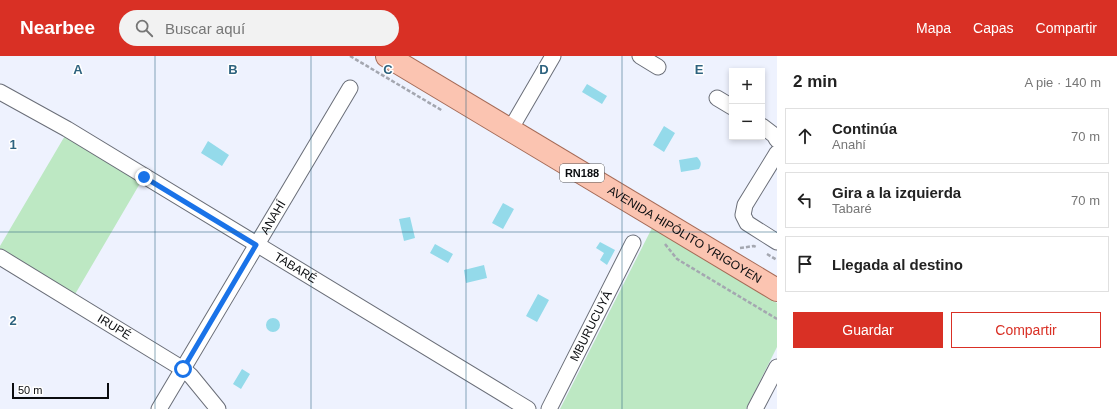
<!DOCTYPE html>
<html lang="es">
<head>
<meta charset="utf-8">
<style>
  body { margin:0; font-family:Arial,sans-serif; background:#f2f2f2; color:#222 }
  .controls { position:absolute; right:12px; top:12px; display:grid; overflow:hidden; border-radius:0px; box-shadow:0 2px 6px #0003 }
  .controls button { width:36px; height:36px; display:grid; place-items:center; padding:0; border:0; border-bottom:1px solid #e0e0e0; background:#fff; color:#222; font:20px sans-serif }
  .scale { position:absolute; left:12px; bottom:10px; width:97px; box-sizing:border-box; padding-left:4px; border:2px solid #0a0c0f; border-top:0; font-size:11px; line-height:14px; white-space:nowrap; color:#0a0c0f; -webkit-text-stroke:3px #fff; paint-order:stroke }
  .stop { position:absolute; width:12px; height:12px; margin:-9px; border:3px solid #1a73e8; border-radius:50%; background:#fff }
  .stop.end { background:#1a73e8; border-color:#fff; box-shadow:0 1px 4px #0008 }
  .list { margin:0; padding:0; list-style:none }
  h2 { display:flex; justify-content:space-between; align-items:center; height:52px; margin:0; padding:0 16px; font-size:17px }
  h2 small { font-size:13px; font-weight:400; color:#767676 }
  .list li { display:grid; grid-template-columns:26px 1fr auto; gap:12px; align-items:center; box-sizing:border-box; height:56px; margin:0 8px 8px; padding:0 8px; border:1px solid #e0e0e0; border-radius:0px }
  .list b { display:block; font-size:15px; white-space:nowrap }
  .list p { margin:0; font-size:13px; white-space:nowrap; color:#767676 }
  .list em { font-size:13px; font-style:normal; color:#767676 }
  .actions { display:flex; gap:8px; padding:12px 16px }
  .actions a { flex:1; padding:9px 0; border:1px solid #d93025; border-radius:0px; text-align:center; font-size:14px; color:#d93025 }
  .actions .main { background:#d93025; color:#fff }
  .icon { flex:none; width:22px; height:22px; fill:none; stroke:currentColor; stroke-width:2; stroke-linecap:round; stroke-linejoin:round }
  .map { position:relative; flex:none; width:777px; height:353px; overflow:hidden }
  header { display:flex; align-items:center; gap:24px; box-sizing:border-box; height:56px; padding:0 20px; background:#d93025; color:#fff }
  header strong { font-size:19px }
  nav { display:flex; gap:22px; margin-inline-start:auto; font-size:14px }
  .search { width:280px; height:36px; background:#f2f2f2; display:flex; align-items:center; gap:10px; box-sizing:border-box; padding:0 14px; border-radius:22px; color:#767676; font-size:15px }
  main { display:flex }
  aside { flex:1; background:#fff }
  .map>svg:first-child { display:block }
  .green { fill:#bde8c3 }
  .water { fill:#94daea }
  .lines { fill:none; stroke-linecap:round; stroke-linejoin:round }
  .minor-casing { stroke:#6a6e78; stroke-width:17 }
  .primary-casing { stroke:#a56a56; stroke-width:24 }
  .path { stroke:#a4a7b0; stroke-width:2.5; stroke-dasharray:4 2; stroke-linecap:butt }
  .minor { stroke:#fff; stroke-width:15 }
  .primary { stroke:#fbc4b1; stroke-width:22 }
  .route { stroke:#1a73e8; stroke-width:5 }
  .grid { fill:none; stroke:#2e637f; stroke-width:1; stroke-opacity:0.55 }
  .labels { text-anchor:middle; stroke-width:3; stroke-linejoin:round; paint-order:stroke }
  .shield { fill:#fff; stroke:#545557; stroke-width:1 }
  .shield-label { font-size:11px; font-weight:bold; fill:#0a0c0f }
  .street-label { font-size:12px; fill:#0a0c0f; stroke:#fff }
  .grid-label { font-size:13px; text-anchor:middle; font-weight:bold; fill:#2e637f; stroke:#fff; stroke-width:3; stroke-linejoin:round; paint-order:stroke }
</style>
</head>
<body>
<header>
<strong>Nearbee</strong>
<div class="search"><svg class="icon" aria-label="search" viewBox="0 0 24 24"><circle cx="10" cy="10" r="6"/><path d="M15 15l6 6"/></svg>Buscar aquí</div>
<nav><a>Mapa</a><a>Capas</a><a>Compartir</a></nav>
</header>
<main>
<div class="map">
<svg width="777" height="353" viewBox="0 0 777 353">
  <rect width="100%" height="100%" fill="#eef2fe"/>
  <path class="green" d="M 66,78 L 142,124 L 74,240 L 0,197 L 0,190 Z
    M 653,170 L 777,247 L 777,291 L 746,353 L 560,353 Z"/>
  <path class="water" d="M 587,28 L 607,40 L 602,48 L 582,36 Z
    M 664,70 L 675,77 L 664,96 L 653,89 Z
    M 208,85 L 229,99 L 222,110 L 201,97 Z
    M 697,101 C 701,105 702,108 699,113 L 681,116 L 679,104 Z
    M 503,147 L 514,153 L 503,173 L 492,167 Z
    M 410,161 L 415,182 L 404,185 L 399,163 Z
    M 600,186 L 615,194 L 607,209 L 600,204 L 604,197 L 596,192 Z
    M 435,188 L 453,198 L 448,207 L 430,197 Z
    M 484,209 L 487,222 L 466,227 L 464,214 Z
    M 538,238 L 549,244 L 537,266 L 526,260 Z
    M266 269a7 7 0 1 1 14 0a7 7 0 1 1-14 0Z
    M 242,313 L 250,318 L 241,333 L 233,328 Z"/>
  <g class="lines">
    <g class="minor-casing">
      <g id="minor">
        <path d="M 640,0 L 658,11"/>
        <path id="s1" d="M 0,36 L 67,73 L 528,353"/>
        <path d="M 717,42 L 732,51"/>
        <path d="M 762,70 L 774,79 L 777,84"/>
        <path d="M 510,74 L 553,0"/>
        <path d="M 777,97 L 745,149 L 743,159 L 747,167 L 777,186"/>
        <path id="s2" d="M 0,201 L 183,313 L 191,320 L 218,353"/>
        <path id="s3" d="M 159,353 L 350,32"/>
        <path id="s4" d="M 549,353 L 633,187"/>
        <path d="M 755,353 L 777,311"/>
      </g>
    </g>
    <g class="primary-casing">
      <g id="primary">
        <path id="s5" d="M 387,0 L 777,234"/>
      </g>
    </g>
    <path class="path" d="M 350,0 L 443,55
      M 665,188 L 677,203 L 777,263
      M 740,192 L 754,190 L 756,191
      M 767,198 L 777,204"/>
    <use href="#minor" class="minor"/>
    <use href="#primary" class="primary"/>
  </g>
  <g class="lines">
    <path class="route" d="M 144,121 L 256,189 L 183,313"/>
  </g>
  <path class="grid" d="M 155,0 L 155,353M 311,0 L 311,353M 466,0 L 466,353M 622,0 L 622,353M 0,176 L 777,176"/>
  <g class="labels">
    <rect class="shield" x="560" y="108" width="44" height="18" rx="3"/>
    <g class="shield-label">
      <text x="582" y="121">RN188</text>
    </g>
    <g class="street-label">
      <text dy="4" stroke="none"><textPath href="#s3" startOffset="223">ANAHÍ</textPath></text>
      <text dy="4" stroke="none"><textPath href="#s5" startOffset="347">AVENIDA HIPÓLITO YRIGOYEN</textPath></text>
      <text dy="4" stroke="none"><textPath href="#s1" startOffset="344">TABARÉ</textPath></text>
      <text dy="4" stroke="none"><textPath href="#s2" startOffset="134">IRUPÉ</textPath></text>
      <text dy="4" stroke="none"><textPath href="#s4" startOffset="93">MBURUCUYÁ</textPath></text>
    </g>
  </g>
  <g class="grid-label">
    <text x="78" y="18">A</text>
    <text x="233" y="18">B</text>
    <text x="388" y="18">C</text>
    <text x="544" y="18">D</text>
    <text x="699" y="18">E</text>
    <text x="13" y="93">1</text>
    <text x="13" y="269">2</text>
  </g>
</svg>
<div class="controls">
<button>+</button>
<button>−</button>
</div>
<div class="scale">50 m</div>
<div class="stop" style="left:183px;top:313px"></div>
<div class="stop end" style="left:144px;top:121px"></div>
</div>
<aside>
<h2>2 min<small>A pie · 140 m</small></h2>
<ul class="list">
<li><svg class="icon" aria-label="ahead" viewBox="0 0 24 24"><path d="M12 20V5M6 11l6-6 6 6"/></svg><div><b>Continúa</b><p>Anahí</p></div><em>70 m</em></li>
<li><svg class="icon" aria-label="left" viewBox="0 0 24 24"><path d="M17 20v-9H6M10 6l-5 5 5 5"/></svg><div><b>Gira a la izquierda</b><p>Tabaré</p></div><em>70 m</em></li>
<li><svg class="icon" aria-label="arrive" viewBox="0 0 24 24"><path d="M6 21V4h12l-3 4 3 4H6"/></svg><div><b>Llegada al destino</b></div></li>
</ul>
<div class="actions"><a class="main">Guardar</a><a>Compartir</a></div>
</aside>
</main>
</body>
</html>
